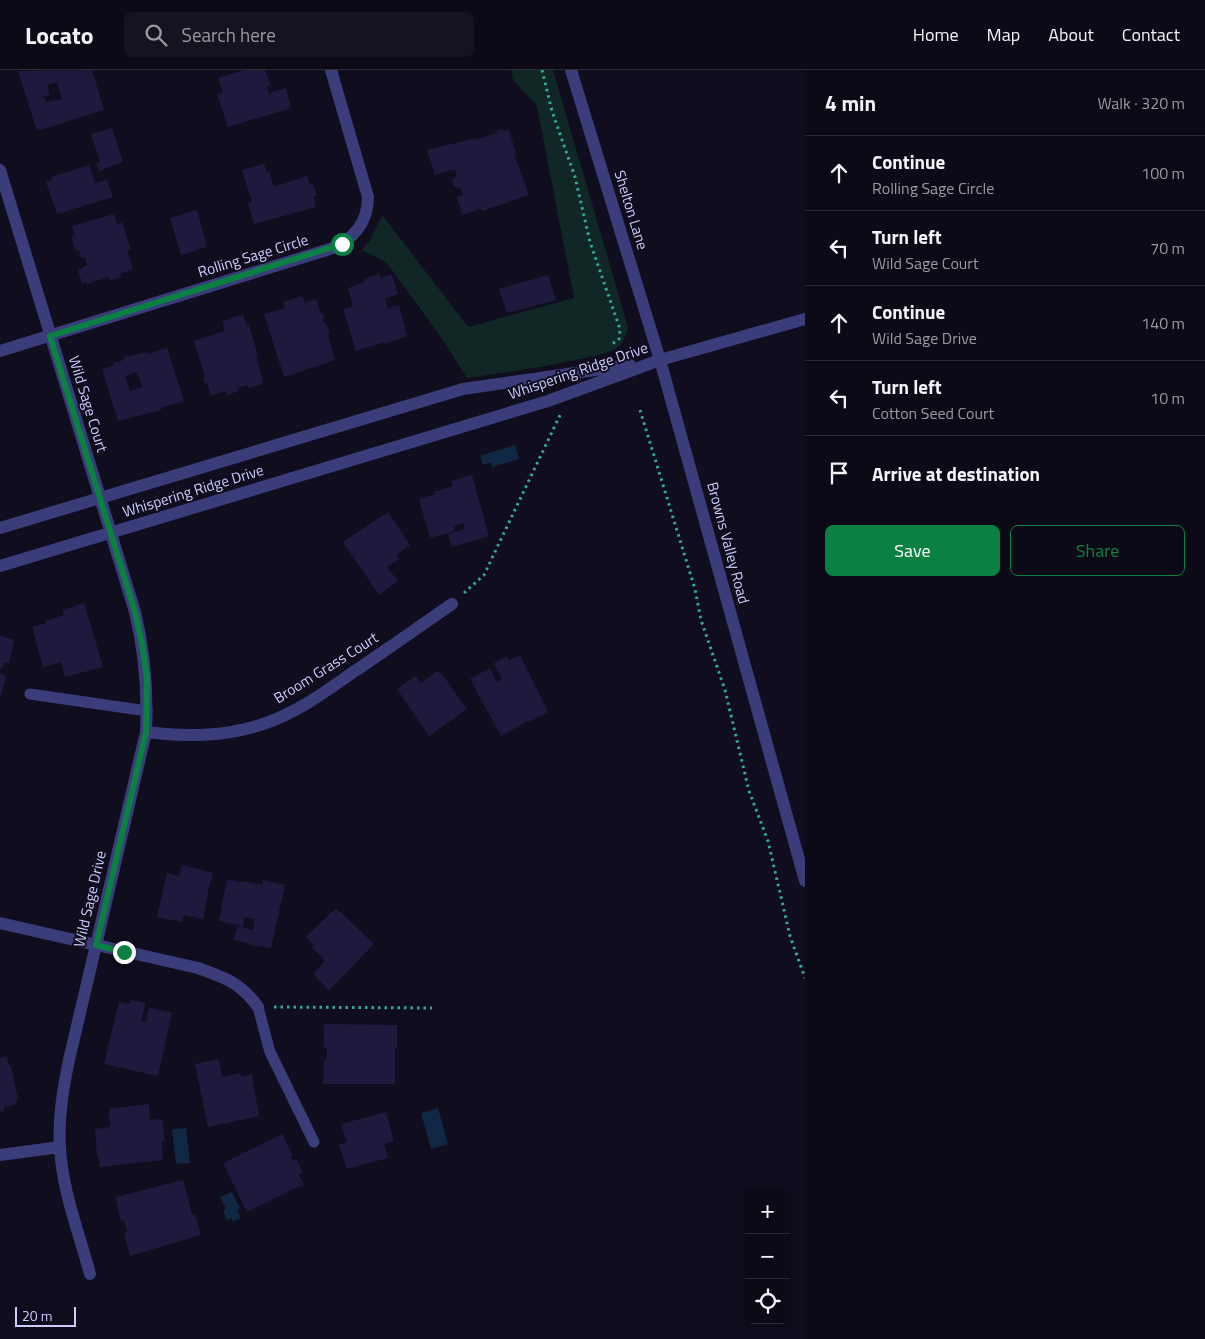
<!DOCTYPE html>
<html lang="en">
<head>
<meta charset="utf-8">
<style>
  body { margin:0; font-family:"Titillium Web",sans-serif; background:#14131f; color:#f1f3f6 }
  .controls { position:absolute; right:15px; bottom:15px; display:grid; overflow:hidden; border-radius:8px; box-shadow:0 2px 8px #0003 }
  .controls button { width:45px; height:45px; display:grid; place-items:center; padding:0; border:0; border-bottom:1px solid #2b2b35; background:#0b0a16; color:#f1f3f6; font:25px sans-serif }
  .scale { position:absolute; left:15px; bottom:12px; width:61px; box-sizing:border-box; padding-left:5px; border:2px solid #ceccfc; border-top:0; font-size:14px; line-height:18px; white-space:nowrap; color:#ceccfc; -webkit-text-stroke:4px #0f0d1e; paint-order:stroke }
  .stop { position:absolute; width:15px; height:15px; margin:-11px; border:4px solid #0b8043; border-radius:50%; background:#fff }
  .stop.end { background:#0b8043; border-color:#fff; box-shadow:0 1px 5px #0008 }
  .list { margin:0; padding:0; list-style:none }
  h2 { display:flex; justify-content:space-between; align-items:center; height:65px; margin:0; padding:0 20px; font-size:21px }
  h2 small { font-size:16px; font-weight:400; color:#9a9aa1 }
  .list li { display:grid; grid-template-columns:32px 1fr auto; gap:15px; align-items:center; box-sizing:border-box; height:75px; padding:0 20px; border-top:1px solid #2b2b35 }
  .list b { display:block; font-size:19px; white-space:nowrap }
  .list p { margin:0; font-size:16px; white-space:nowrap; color:#9a9aa1 }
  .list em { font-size:16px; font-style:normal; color:#9a9aa1 }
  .actions { display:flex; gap:10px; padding:15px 20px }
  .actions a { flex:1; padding:11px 0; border:1px solid #0b8043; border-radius:8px; text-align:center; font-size:18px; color:#0b8043 }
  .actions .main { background:#0b8043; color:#fff }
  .icon { flex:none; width:28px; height:28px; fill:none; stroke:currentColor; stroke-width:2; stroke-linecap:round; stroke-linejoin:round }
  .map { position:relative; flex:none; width:805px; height:1269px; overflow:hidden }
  header { display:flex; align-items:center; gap:30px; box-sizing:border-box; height:70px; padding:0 25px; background:#0b0a16; border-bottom:1px solid #2b2b35 }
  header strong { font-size:24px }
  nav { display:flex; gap:28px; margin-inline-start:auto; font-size:18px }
  .search { width:350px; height:45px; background:#14131f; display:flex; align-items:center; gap:12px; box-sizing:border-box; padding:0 18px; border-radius:8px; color:#9a9aa1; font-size:19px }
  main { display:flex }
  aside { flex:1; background:#0b0a16 }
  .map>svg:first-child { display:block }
  .green { fill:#102725 }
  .water { fill:#102843 }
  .building { fill:#1e1a3e; fill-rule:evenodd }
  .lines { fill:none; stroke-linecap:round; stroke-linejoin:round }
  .path { stroke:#33a999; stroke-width:3; stroke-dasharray:2.5 4; stroke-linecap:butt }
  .lane { stroke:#3a3d7a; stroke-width:11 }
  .street { stroke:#3a3d7a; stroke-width:12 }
  .route { stroke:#0b8043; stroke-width:6 }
  .labels { text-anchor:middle; stroke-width:4; stroke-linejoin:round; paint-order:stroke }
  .street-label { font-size:15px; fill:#ceccfc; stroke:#0f0d1e }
</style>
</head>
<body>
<header>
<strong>Locato</strong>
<div class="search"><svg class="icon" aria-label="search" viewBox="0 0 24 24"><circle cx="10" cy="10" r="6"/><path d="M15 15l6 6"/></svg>Search here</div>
<nav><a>Home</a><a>Map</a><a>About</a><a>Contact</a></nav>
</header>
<main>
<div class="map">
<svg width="805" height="1269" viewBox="0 0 805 1269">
  <rect width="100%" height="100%" fill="#0f0d1e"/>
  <path class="green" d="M 511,0 L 553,0 L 628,257 C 626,265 624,272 618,277 C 609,284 595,285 585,288 C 546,297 507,302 467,308 L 445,273 L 387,193 L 362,180 L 370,170 L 382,146 L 384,147 L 468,257 L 574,228 L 537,36 L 513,10 Z"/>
  <path class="water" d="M 515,375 L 519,389 L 492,397 L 491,392 L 483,395 L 480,386 Z
    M 438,1038 L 448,1074 L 431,1079 L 421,1043 Z
    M 186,1058 L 190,1093 L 176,1094 L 172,1059 Z
    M 232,1122 L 240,1138 L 237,1140 L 241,1148 L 233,1152 L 231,1148 L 227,1150 L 223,1141 L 226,1139 L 220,1127 Z"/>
  <path class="building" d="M 92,0 L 104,40 L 37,61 L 18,1 ZM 57,12 L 62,29 L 46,32 L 44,26 L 50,25 L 47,15 Z
    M 244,0 L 265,0 L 271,16 L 267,17 L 269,25 L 272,24 L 271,22 L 286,18 L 291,38 L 228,57 L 217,24 L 223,22 L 218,8 Z
    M 112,58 L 123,92 L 99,101 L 96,93 L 100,92 L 91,64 Z
    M 503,59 L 504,61 L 509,60 L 516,83 L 514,84 L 529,125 L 482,141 L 481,139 L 462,145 L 457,127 L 463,125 L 460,117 L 457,118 L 453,116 L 452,111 L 454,108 L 457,107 L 455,99 L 435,105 L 427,80 L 477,68 L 477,69 L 497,63 L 496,61 Z
    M 264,94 L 267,102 L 269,101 L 274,117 L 307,106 L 310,115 L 313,114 L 317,126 L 313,127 L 316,137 L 254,154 L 248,134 L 252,132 L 242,100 Z
    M 89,95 L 95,113 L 107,110 L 113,127 L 57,144 L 46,112 L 52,110 L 51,107 Z
    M 197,140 L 207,177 L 181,185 L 170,148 Z
    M 114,144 L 117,154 L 122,152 L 131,180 L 127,181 L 133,199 L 120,204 L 122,207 L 110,210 L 109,207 L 87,214 L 87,212 L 82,213 L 78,200 L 87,195 L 85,187 L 81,188 L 79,180 L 76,181 L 71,167 L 75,166 L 72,156 Z
    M 379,204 L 381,208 L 392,204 L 398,224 L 385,229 L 388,238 L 399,235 L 407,266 L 385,274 L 384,272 L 356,281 L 343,239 L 353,236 L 348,218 L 365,212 L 364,209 Z
    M 548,205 L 556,230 L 507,243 L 499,219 Z
    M 302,226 L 305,233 L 316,229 L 321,244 L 323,243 L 324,249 L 322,250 L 325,252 L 330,264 L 328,265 L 335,290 L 284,307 L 264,244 L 285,238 L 283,232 Z
    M 243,245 L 247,256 L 249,255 L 258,286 L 256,287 L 263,310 L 261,311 L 262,314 L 249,318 L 247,315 L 238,318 L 239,321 L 227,325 L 226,321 L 211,326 L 207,313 L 205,314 L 203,307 L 205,307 L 194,271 L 225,261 L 222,251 L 229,250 L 228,248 Z
    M 167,278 L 184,331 L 161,338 L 161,340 L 118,351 L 102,299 L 113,296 L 113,293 L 124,290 L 124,287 L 147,282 L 148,284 ZM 137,302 L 142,317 L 130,321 L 125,306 Z
    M 472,405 L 489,466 L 452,477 L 448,464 L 465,459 L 463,453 L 454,457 L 455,461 L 430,468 L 419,429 L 435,424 L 434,422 L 453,416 L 451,411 Z
    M 388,442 L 410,475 L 397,485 L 399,489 L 387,497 L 398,511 L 379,525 L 343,472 Z
    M 84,533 L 103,597 L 65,607 L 61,592 L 43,597 L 32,557 L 46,553 L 45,551 L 64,545 L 62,540 Z
    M 0,566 L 14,570 L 9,593 L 4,592 L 3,599 L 0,598 Z
    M 520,585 L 548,642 L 529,652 L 528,651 L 501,666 L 470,609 L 490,598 L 497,612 L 502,609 L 494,593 L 507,586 L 509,590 Z
    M 437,601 L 442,604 L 467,639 L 429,666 L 397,619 L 416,606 L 421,613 Z
    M 0,604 L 6,605 L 1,626 L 0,626 Z
    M 182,795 L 213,803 L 209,817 L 203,849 L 184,845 L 182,852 L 157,847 L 167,803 L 179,806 Z
    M 227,809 L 243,813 L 243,811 L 262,815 L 263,810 L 285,815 L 271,878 L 249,875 L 249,873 L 234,870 L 237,856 L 253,860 L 255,849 L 245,847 L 243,856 L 219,851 Z
    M 336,838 L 374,874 L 329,920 L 313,904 L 325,891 L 312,877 L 314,875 L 306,867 Z
    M 130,930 L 146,933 L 141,951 L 146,952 L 149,938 L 172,942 L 158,1006 L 104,994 L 119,932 L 129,934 Z
    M 324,954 L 397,955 L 397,977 L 395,978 L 395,1014 L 323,1014 L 324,989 L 327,989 L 327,978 L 324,977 Z
    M 7,986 L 9,996 L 11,996 L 18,1029 L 16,1030 L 17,1034 L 4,1037 L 4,1041 L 0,1042 L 0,988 Z
    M 219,989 L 222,1007 L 241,1003 L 241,1007 L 252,1004 L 259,1046 L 208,1057 L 195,994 Z
    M 149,1034 L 150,1050 L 162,1049 L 165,1071 L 161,1072 L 163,1090 L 100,1097 L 98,1086 L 97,1086 L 95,1061 L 95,1059 L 110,1057 L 109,1039 Z
    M 386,1042 L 394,1071 L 384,1074 L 388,1088 L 347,1099 L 339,1075 L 347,1072 L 341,1054 Z
    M 282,1064 L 293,1085 L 290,1086 L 293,1091 L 296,1089 L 303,1102 L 299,1105 L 304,1114 L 247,1142 L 223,1093 Z
    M 183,1110 L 192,1144 L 195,1143 L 201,1165 L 130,1186 L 124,1163 L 127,1162 L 124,1150 L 121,1152 L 116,1127 Z"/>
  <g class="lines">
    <path class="path" d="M 542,0 L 552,41 L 575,107 L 590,172 L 620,259 L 619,269 L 611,275
      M 640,340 L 695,519 L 701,550 L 725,620 L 749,721 L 768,771 L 790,866 L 805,908
      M 464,523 L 484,505 L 561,343
      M 274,937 L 432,938"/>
    <path class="lane" d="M 30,624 L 147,641
      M 258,937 L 270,982 L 314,1072"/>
    <path class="street" d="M 571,0 L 660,290
      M 0,100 L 135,542 C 145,583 148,620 146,662 L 69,990 C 63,1018 58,1048 60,1077 C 62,1120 79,1163 90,1204
      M 805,249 L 660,290 L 805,811
      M 0,281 L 330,179 C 353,170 368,153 368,127 L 331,0
      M 0,458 L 463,319 L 630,295
      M 0,496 L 548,331 L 660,290
      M 146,662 C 186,667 224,667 263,654 C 297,643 326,621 355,601 C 388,579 420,556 452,534
      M 0,853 L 198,898 C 225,908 240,912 258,937
      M 0,1085 L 60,1077"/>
  </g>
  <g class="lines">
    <path class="route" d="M 124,882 L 96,875 L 146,662 L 147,608 L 142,574 L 135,542 L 50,266 L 342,174"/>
  </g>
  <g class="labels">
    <g class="street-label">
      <text transform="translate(631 140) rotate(73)" y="5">Shelton Lane</text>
      <text transform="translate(253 186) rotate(-17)" y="5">Rolling Sage Circle</text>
      <text transform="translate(578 301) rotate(-19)" y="5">Whispering Ridge Drive</text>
      <text transform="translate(88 334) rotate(73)" y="5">Wild Sage Court</text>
      <text transform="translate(193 421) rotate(-17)" y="5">Whispering Ridge Drive</text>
      <text transform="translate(728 473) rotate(75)" y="5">Browns Valley Road</text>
      <text transform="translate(326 598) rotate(-32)" y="5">Broom Grass Court</text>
      <text transform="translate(90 829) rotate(-77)" y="5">Wild Sage Drive</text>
    </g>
  </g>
</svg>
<div class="controls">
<button>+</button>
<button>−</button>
<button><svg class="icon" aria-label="locate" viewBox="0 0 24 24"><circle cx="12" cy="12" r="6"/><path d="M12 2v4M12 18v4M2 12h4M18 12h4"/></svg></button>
</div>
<div class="scale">20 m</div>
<div class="stop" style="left:342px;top:174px"></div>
<div class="stop end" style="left:124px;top:882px"></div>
</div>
<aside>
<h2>4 min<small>Walk · 320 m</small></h2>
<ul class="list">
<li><svg class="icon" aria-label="ahead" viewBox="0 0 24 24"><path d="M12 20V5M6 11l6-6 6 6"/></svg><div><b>Continue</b><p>Rolling Sage Circle</p></div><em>100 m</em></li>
<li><svg class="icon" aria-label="left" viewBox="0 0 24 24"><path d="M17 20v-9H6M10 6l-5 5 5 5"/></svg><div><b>Turn left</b><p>Wild Sage Court</p></div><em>70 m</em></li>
<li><svg class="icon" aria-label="ahead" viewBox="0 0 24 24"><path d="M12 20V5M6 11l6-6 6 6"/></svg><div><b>Continue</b><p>Wild Sage Drive</p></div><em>140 m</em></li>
<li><svg class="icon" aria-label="left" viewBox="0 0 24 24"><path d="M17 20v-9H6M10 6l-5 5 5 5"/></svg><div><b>Turn left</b><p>Cotton Seed Court</p></div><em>10 m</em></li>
<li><svg class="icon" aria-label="arrive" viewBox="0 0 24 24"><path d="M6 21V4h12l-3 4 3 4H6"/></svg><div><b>Arrive at destination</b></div></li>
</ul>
<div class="actions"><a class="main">Save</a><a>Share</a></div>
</aside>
</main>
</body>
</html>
